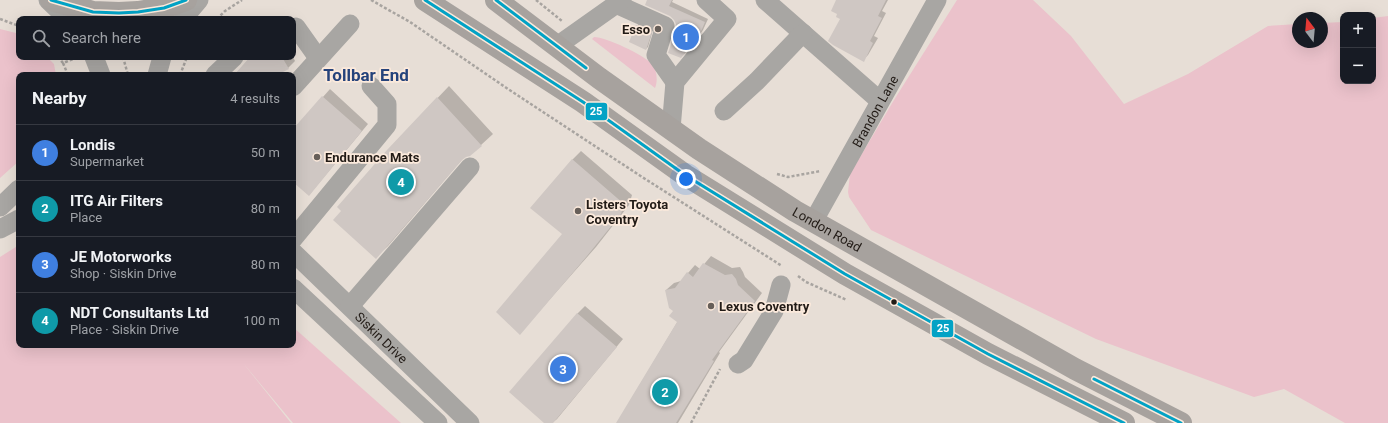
<!DOCTYPE html>
<html lang="en">
<head>
<meta charset="utf-8">
<style>
  body { margin:0; font-family:Roboto,sans-serif; background:#242831; color:#f1f3f6 }
  .controls { position:absolute; right:12px; top:12px; display:grid; overflow:hidden; border-radius:8px; box-shadow:0 4px 16px #0002 }
  .controls button { width:36px; height:36px; display:grid; place-items:center; padding:0; border:0; border-bottom:1px solid #363941; background:#171b24; color:#f1f3f6; font:20px sans-serif }
  .compass { position:absolute; left:1292px; top:12px; width:36px; height:36px; border-radius:50%; background:#171b24; box-shadow:0 4px 16px #0002; rotate:344deg }
  .you { position:absolute; left:686px; top:179px; width:14px; height:14px; margin:-10px; border:3px solid #fff; border-radius:50%; background:#1a73e8; box-shadow:0 0 0 6px #1a73e833 }
  .badge { display:grid; place-items:center; width:26px; height:26px; border-radius:50%; background:#b3b0af; color:#fff; font-size:13px; font-weight:700 }
  .pin { position:absolute; translate:-50% -50%; border:2px solid #fff; box-shadow:0 1px 4px #0006 }
  .list { margin:0; padding:0; list-style:none }
  h2 { display:flex; justify-content:space-between; align-items:center; height:52px; margin:0; padding:0 16px; font-size:17px }
  h2 small { font-size:13px; font-weight:400; color:#9ea1a6 }
  .list li { display:grid; grid-template-columns:26px 1fr auto; gap:12px; align-items:center; box-sizing:border-box; height:56px; padding:0 16px; border-top:1px solid #363941 }
  .list b { display:block; font-size:15px; white-space:nowrap }
  .list p { margin:0; font-size:13px; white-space:nowrap; color:#9ea1a6 }
  .list em { font-size:13px; font-style:normal; color:#9ea1a6 }
  .icon { flex:none; width:22px; height:22px; fill:none; stroke:currentColor; stroke-width:2; stroke-linecap:round; stroke-linejoin:round }
  .map { position:relative; flex:none; width:1388px; height:423px; overflow:hidden }
  .search { position:absolute; background:#171b24; box-shadow:0 4px 16px #0002; left:16px; top:16px; width:280px; height:44px; display:flex; align-items:center; gap:10px; box-sizing:border-box; padding:0 14px; border-radius:8px; color:#9ea1a6; font-size:15px }
  .panel { position:absolute; background:#171b24; box-shadow:0 4px 16px #0002; left:16px; top:72px; width:280px; height:276px; border-radius:8px }
  .map>svg:first-child { display:block }
  .green { fill:#ebc2cb }
  .shadow { fill:#0003 }
  .building { fill:#cfc7c3 }
  .lines { fill:none; stroke-linecap:round; stroke-linejoin:round }
  .path { stroke:#a8a4a0; stroke-width:2.5; stroke-dasharray:3 2; stroke-linecap:butt }
  .minor { stroke:#a8a6a3; stroke-width:19 }
  .highway { stroke:#a7a29e; stroke-width:22 }
  .bus-1-casing { stroke:#fceadc; stroke-width:6 }
  .bus-1 { stroke:#02a2c5; stroke-width:3 }
  .poi-dot { fill:#675f59; stroke:#fceadc; stroke-width:1.5 }
  .bus-dot { fill:#221b16; stroke:#fceadc; stroke-width:1.5 }
  .labels { text-anchor:middle; stroke-width:3.5; stroke-linejoin:round; paint-order:stroke }
  .poi-label { font-size:13px; font-weight:bold; fill:#221b16; stroke:#fceadc; text-anchor:start }
  .street-label { font-size:13px; fill:#221b16; stroke:#fceadc }
  .district-label { font-size:17px; font-weight:bold; fill:#26437b; stroke:#fceadc }
  .line-badge { stroke:#fceadc; stroke-width:1.5 }
  .badge-label { font-size:11px; text-anchor:middle; font-weight:bold; fill:#fff }
</style>
</head>
<body>
<div class="map">
<svg width="1388" height="423" viewBox="0 0 1388 423">
  <rect width="100%" height="100%" fill="#e7ded6"/>
  <path class="green" d="M 957,0 L 1033,0 L 1071,36 L 1124,104 L 1188,74 L 1268,26 L 1298,24 L 1298,42 L 1322,42 L 1322,23 L 1343,22 L 1343,81 L 1373,81 L 1373,18 L 1388,16 L 1388,423 L 1345,423 L 1284,389 L 1254,397 L 1096,339 L 871,230 L 849,197 L 848,192 L 850,174 L 894,100 Z
    M 0,29 L 16,33 L 19,35 L 19,57 L 47,57 L 54,64 L 56,75 L 19,75 L 19,161 L 0,178 Z
    M 594,37 C 606,37 644,55 652,64 C 657,70 658,81 655,88 L 592,39 Z
    M 19,245 L 19,345 L 293,345 L 293,327 L 401,423 L 293,423 L 243,363 L 291,423 L 0,423 L 0,257 Z"/>
  <path class="shadow" d="M 648,0 L 673,0 L 672,2 L 708,19 L 703,30 L 684,54 L 675,19 Z
    M 837,0 L 888,0 L 882,11 L 886,13 L 874,36 L 878,38 L 868,55 L 863,60 L 841,19 Z
    M 639,23 L 653,30 L 648,47 L 646,49 L 637,26 Z
    M 251,57 L 293,57 L 295,61 L 288,68 L 275,75 L 235,75 Z
    M 449,86 L 493,134 L 481,145 L 465,156 L 388,246 L 376,257 L 343,211 L 388,150 Z
    M 330,89 L 368,124 L 309,195 L 293,181 L 293,131 Z
    M 581,151 L 632,195 L 629,205 L 596,247 L 520,333 L 563,233 L 572,160 Z
    M 711,256 L 732,268 L 740,267 L 743,272 L 745,277 L 762,293 L 719,352 L 720,353 L 678,423 L 617,423 L 678,321 L 666,290 L 674,283 L 681,281 L 695,265 L 700,269 Z
    M 585,306 L 623,339 L 557,419 L 552,423 L 546,423 L 577,314 Z"/>
  <path class="building" d="M 647,0 L 672,0 L 669,6 L 705,22 L 700,34 L 681,58 L 668,53 L 676,29 L 676,24 L 674,20 L 670,16 L 645,5 Z
    M 836,0 L 886,0 L 878,16 L 882,18 L 870,41 L 873,43 L 864,62 L 833,45 L 828,41 L 840,19 L 836,17 L 837,14 L 831,11 Z
    M 636,25 L 652,32 L 646,50 L 629,42 Z
    M 250,57 L 282,57 L 289,69 L 277,75 L 234,75 Z
    M 322,96 L 362,131 L 309,196 L 293,182 L 293,129 Z
    M 437,97 L 482,146 L 470,156 L 466,157 L 462,160 L 376,259 L 333,220 L 341,211 L 337,207 L 387,150 Z
    M 572,159 L 624,204 L 621,214 L 587,256 L 520,335 L 496,312 L 562,234 L 530,208 Z
    M 703,263 L 725,275 L 732,274 L 736,279 L 738,285 L 755,301 L 712,360 L 714,361 L 676,423 L 616,423 L 677,322 L 669,316 L 673,311 L 669,308 L 665,290 L 675,288 L 687,272 L 693,277 Z
    M 577,313 L 617,347 L 553,423 L 544,423 L 509,392 Z"/>
  <g class="lines">
    <path class="path" d="M 371,0 L 410,22 L 508,89 L 639,175 L 782,266
      M 536,0 L 562,21
      M 0,19 L 19,26
      M 217,19 L 225,11 L 242,0
      M 58,57 L 63,63 L 76,58
      M 123,57 L 128,75
      M 63,63 L 68,75
      M 180,75 L 187,57
      M 777,174 L 788,177 L 821,171
      M 798,276 L 806,282 L 847,300
      M 691,423 L 720,369"/>
    <g class="minor">
      <path d="M 48,0 L 68,19"/>
      <path d="M 765,0 L 880,101"/>
      <path d="M 616,4 L 665,26 L 656,55 L 675,82"/>
      <path d="M 183,19 L 199,0"/>
      <path d="M 296,27 L 318,58"/>
      <path d="M 557,46 L 622,0"/>
      <path d="M 94,57 L 101,75"/>
      <path d="M 157,75 L 162,57"/>
      <path d="M 215,75 L 234,57"/>
      <path d="M 293,87 L 350,24"/>
      <path d="M 724,111 L 757,81 L 803,33"/>
      <path d="M 671,129 L 675,82 L 727,19 L 706,0"/>
      <path d="M 0,207 L 19,189"/>
      <path id="s1" d="M 813,222 L 937,0"/>
      <path d="M 0,229 L 19,219"/>
      <path d="M 293,239 L 387,125 L 387,104 L 371,86"/>
      <path id="s2" d="M 293,252 L 470,423"/>
      <path d="M 293,288 L 438,423"/>
      <path d="M 350,306 L 470,167"/>
      <path d="M 738,364 L 744,360 L 774,311 L 781,285"/>
    </g>
    <g class="highway">
      <path d="M 51,0 L 93,12 L 119,13 L 138,12 L 164,8 L 186,0"/>
      <path d="M 425,0 L 583,102 L 685,175 L 845,274 L 988,354 L 1124,423"/>
      <path id="s3" d="M 496,0 L 599,78 L 699,149 L 795,211 L 1075,369 L 1181,423"/>
    </g>
    <g class="bus-1-casing">
      <path id="bus-1" d="M 51,0 L 93,12 L 119,13 L 138,12 L 164,8 L 186,0
        M 425,0 L 583,102 L 685,175 L 845,274 L 988,354 L 1124,423
        M 496,0 L 586,68
        M 1094,379 L 1181,423"/>
    </g>
    <use href="#bus-1" class="bus-1"/>
  </g>
  <g class="poi-dot">
    <circle cx="658" cy="29" r="4"/>
    <circle cx="317" cy="157" r="4"/>
    <circle cx="578" cy="211" r="4"/>
    <circle cx="711" cy="306" r="4"/>
  </g>
  <circle class="bus-dot" cx="894" cy="302" r="3.5"/>
  <g class="labels">
    <g class="poi-label">
      <text x="650" y="34" text-anchor="end">Esso</text>
      <text x="325" y="162">Endurance Mats</text>
      <text x="586" y="209">Listers Toyota<tspan x="586" dy="15">Coventry</tspan></text>
      <text x="719" y="311">Lexus Coventry</text>
    </g>
    <g class="street-label">
      <text dy="5" stroke="none"><textPath href="#s1" startOffset="127">Brandon Lane</textPath></text>
      <text dy="5" stroke="none"><textPath href="#s3" startOffset="403">London Road</textPath></text>
      <text dy="5" stroke="none"><textPath href="#s2" startOffset="123">Siskin Drive</textPath></text>
    </g>
    <g class="district-label">
      <text x="366" y="81">Tollbar End</text>
    </g>
  </g>
  <g class="line-badge">
    <rect x="585" y="102" width="23" height="19" rx="4" fill="#02a2c5"/>
    <rect x="931" y="319" width="23" height="19" rx="4" fill="#02a2c5"/>
  </g>
  <g class="badge-label">
    <text x="596" y="115">25</text>
    <text x="943" y="332">25</text>
  </g>
</svg>
<div class="controls">
<button>+</button>
<button>−</button>
</div>
<svg class="compass" viewBox="-18 -18 36 36"><path d="M0-13l5 13h-10z" fill="#e53935"/><path d="M0 13l5-13h-10z" fill="#9ea1a6"/></svg>
<div class="you"></div>
<div class="pin badge" style="left:686px;top:37px;background:#3f7fe0">1</div>
<div class="pin badge" style="left:665px;top:392px;background:#0f9aa8">2</div>
<div class="pin badge" style="left:563px;top:369px;background:#3f7fe0">3</div>
<div class="pin badge" style="left:401px;top:182px;background:#0f9aa8">4</div>
<div class="search"><svg class="icon" aria-label="search" viewBox="0 0 24 24"><circle cx="10" cy="10" r="6"/><path d="M15 15l6 6"/></svg>Search here</div>
<section class="panel">
<h2>Nearby<small>4 results</small></h2>
<ul class="list">
<li><span class="badge" style="background:#3f7fe0">1</span><div><b>Londis</b><p>Supermarket</p></div><em>50 m</em></li>
<li><span class="badge" style="background:#0f9aa8">2</span><div><b>ITG Air Filters</b><p>Place</p></div><em>80 m</em></li>
<li><span class="badge" style="background:#3f7fe0">3</span><div><b>JE Motorworks</b><p>Shop · Siskin Drive</p></div><em>80 m</em></li>
<li><span class="badge" style="background:#0f9aa8">4</span><div><b>NDT Consultants Ltd</b><p>Place · Siskin Drive</p></div><em>100 m</em></li>
</ul>
</section>
</div>
</body>
</html>
